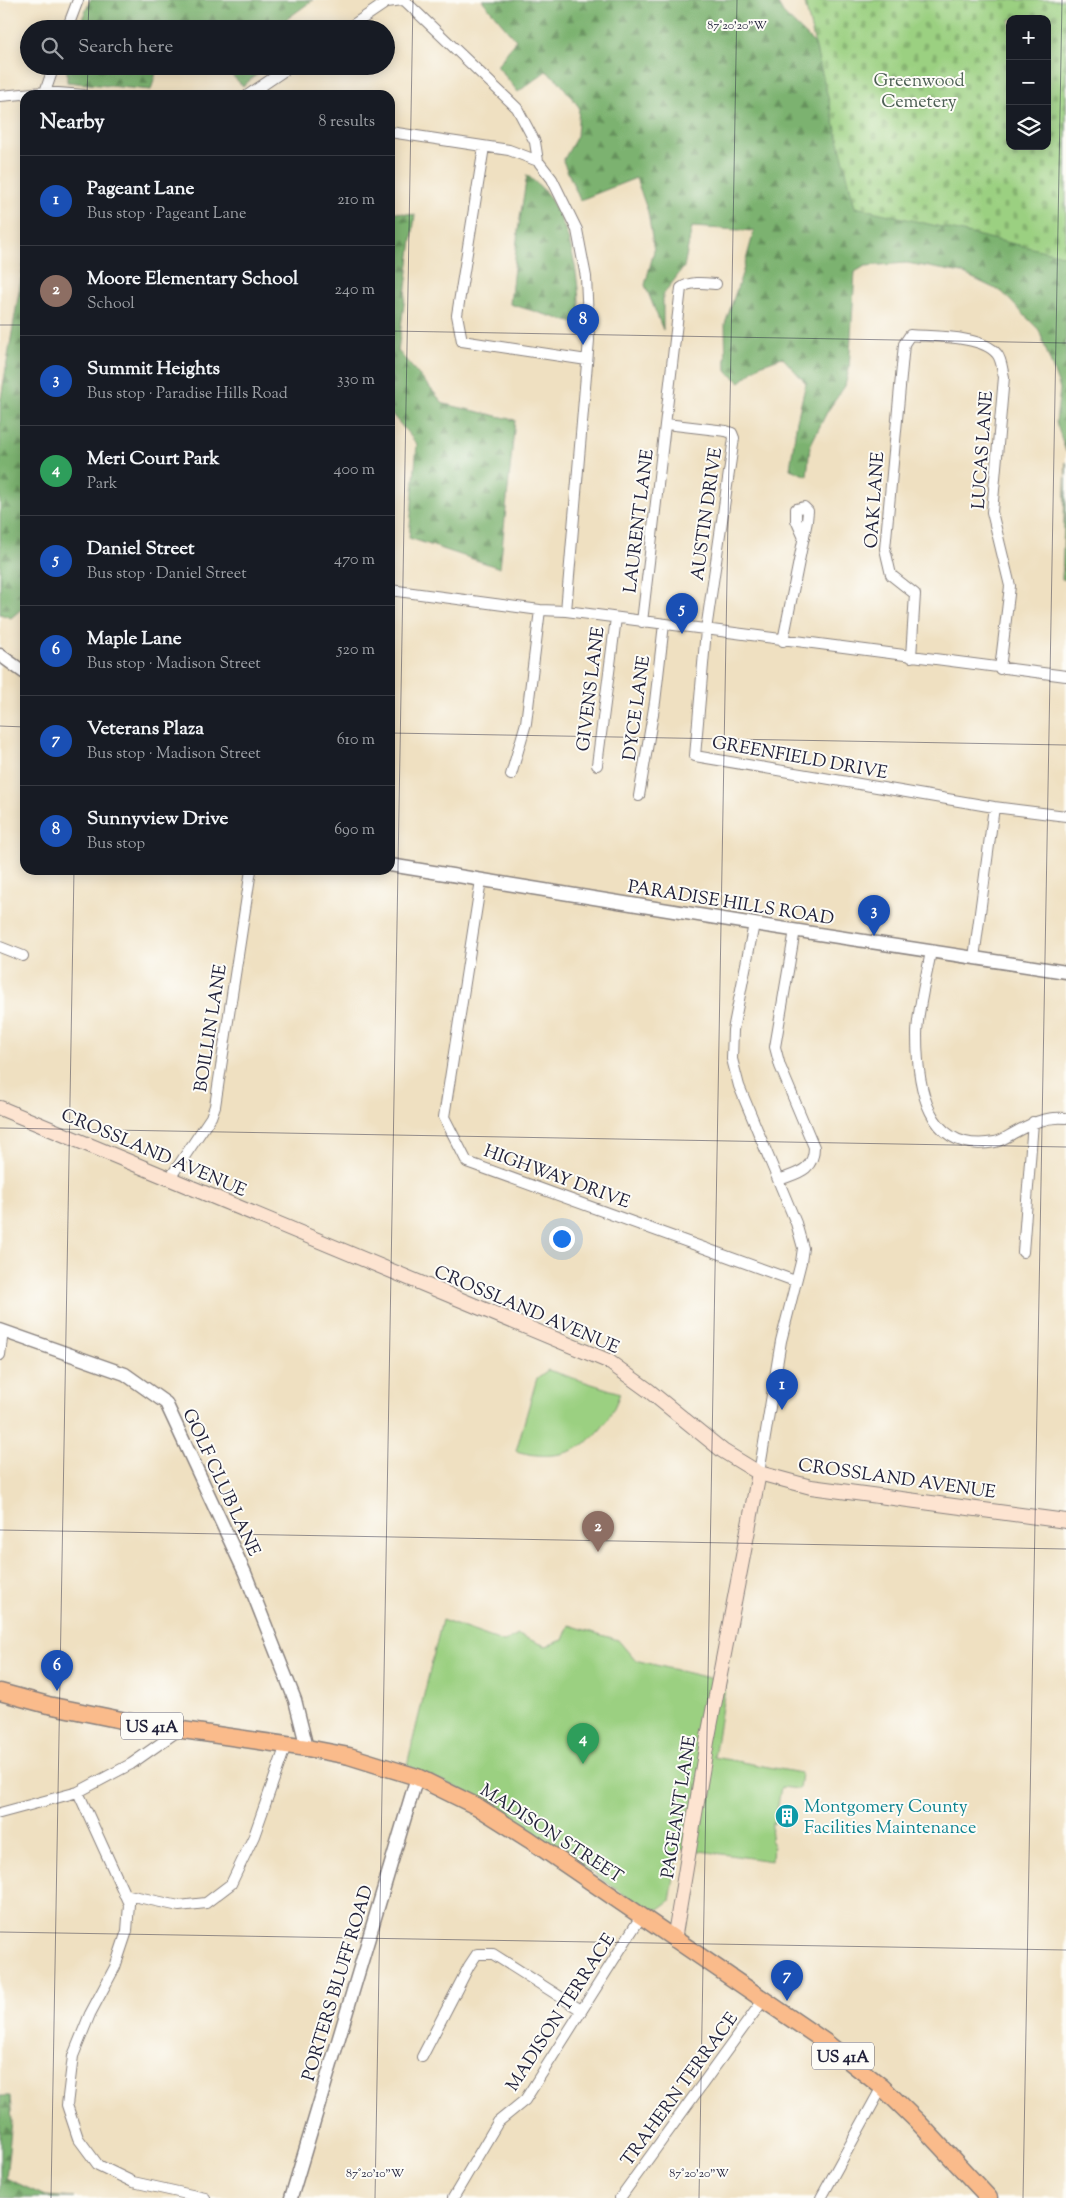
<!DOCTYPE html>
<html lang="en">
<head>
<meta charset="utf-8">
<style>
  body { margin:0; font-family:"Sorts Mill Goudy",serif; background:#242831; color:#f1f3f6 }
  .controls { position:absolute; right:15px; top:15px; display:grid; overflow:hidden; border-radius:10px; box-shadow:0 2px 12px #0003 }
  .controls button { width:45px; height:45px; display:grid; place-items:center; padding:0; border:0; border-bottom:1px solid #363941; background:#171b24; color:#f1f3f6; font:25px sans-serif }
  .you { position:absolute; left:561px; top:1238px; width:18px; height:18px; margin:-12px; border:4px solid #fff; border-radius:50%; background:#1a73e8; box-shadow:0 0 0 8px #1a73e833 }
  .badge { display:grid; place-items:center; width:32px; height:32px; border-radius:50%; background:#d1495b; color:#fff; font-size:16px; font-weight:700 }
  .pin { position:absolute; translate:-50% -41px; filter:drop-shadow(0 1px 2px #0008) }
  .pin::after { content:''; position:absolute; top:26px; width:18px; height:15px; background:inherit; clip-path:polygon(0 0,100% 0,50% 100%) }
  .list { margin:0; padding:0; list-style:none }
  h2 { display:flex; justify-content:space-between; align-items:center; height:65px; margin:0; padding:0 20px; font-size:21px }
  h2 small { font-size:16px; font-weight:400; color:#9ea1a6 }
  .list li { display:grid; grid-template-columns:32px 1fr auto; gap:15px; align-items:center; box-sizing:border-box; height:90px; padding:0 20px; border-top:1px solid #363941 }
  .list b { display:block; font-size:19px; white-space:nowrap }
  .list p { margin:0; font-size:16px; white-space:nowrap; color:#9ea1a6 }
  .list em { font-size:16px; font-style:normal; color:#9ea1a6 }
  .icon { flex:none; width:28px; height:28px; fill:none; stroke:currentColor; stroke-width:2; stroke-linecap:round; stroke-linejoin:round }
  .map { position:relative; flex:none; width:1066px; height:2198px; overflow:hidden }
  .search { position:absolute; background:#171b24; box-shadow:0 2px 12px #0003; left:20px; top:20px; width:375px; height:55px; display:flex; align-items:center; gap:12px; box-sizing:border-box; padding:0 18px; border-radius:28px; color:#9ea1a6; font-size:19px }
  .panel { position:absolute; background:#171b24; box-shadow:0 2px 12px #0003; left:20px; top:90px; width:375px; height:785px; border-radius:15px }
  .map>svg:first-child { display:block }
  .green { fill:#9bd081; stroke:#5e795e }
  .forest { fill:url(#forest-firs); stroke:#4f6a55 }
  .cemetery { fill:url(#cemetery-stones); stroke:#5e795e; fill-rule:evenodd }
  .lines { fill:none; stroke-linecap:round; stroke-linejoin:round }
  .minor-casing { stroke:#88817e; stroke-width:12 }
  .tertiary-casing { stroke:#88817e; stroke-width:15 }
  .secondary-casing { stroke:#88817e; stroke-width:16 }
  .primary-casing { stroke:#88817e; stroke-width:19 }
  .minor { stroke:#fff; stroke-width:10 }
  .tertiary { stroke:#fff; stroke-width:12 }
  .secondary { stroke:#fde4d1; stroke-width:14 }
  .primary { stroke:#fabb8b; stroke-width:16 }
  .ticks { fill:none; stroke:#22223b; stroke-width:1; stroke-opacity:0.45 }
  .labels { text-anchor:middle; stroke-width:4; stroke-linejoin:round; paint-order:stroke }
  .shield { fill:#fdfcf7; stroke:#646373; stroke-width:1 }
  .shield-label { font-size:16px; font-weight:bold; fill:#22223b }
  .park-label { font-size:18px; fill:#4c5f54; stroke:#fdfcf7 }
  .street-label { font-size:18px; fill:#22223b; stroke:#fdfcf7 }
  .culture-label { font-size:18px; fill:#0d838f; stroke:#fdfcf7; text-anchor:start }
  .ticks-label { font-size:12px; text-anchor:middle; fill:#22223b; stroke:#fdfcf7; stroke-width:4; stroke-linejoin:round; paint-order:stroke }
</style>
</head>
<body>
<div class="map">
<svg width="1066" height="2198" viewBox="0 0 1066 2198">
  <defs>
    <pattern id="forest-firs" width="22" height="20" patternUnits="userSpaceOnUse" patternTransform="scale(1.25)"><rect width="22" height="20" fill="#7cb26f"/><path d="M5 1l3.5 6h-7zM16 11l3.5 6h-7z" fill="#65905c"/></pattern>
    <pattern id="cemetery-stones" width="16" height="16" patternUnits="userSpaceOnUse" patternTransform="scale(1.25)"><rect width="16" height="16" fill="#9bd081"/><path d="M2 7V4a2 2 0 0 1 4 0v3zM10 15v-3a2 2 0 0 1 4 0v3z" fill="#85b270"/></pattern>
  </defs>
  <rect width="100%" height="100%" fill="#fdfcf7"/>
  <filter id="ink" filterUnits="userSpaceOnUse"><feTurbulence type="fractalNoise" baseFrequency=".02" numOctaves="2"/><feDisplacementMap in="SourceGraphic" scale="10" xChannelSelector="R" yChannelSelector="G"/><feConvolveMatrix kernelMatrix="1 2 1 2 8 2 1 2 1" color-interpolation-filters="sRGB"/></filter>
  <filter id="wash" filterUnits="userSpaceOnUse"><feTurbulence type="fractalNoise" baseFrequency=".0096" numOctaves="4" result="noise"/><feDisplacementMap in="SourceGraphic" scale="20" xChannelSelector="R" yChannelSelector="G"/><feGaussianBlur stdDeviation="1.12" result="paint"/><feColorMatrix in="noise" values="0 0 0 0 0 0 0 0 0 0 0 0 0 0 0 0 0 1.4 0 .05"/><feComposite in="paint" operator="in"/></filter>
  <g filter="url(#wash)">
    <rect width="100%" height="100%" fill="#efe0c1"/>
    <path class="green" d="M 548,1370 L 620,1393 C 603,1442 568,1466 516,1451 L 537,1378 Z
      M 442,1620 L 504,1642 L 518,1635 L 546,1646 L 563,1640 L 569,1625 L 618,1640 L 635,1660 L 726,1682 L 714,1757 L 801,1773 L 799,1789 L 781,1787 L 775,1823 L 772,1823 L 771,1842 L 773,1843 L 772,1861 L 679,1848 L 670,1901 L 659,1909 L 645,1909 L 514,1819 L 469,1793 L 407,1765 Z"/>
    <path class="forest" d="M 90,0 L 313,0 L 273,29 L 78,29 Z
      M 482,0 L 776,0 L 783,13 L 815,44 L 825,84 L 1010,146 L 1047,146 L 1066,58 L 1066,452 L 1056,422 L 1060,389 L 1039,330 L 1002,292 L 962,273 L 907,263 L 865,266 L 855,272 L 849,369 L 845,386 L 827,412 L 810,446 L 807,476 L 790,469 L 797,420 L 806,383 L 782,357 L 760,365 L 740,382 L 726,371 L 725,324 L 743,271 L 754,231 L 692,227 L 684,267 L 663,295 L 663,330 L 645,285 L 654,251 L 648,212 L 636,178 L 580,200 L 563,161 L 577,136 L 579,107 L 558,80 L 546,71 L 518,92 L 497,66 L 516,40 Z
      M 67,66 L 158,66 L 151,90 L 67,82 Z
      M 222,66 L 267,66 L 243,86 Z
      M 527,175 C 534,181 544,189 549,197 C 574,237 579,279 580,325 L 510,304 L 518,231 Z
      M 390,211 L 415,215 L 398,351 L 444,404 L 515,420 L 500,568 L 409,538 L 417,444 L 390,412 Z
      M 25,256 L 25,606 L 11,618 L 0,614 L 0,404 Z
      M 1066,462 L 1066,580 L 1062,579 Z
      M 0,2096 L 10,2096 L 12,2121 L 6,2178 L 45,2196 L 75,2198 L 0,2198 Z"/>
    <path class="cemetery" d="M 804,0 L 1066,0 L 1066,256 L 855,207 ZM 1010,19 L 1047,19 L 1047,146 L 1010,146 Z"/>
  </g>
  <g filter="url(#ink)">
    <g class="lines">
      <g class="minor-casing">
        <path id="minor" d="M 404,0 L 517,108 L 535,142 L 538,161
          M 67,29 L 78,0
          M 347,29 L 387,2 L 403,0
          M 45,92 L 54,66
          M 248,95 L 291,66
          M 0,96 L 45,92 L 84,95
          M 390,132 L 509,150 L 538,161 L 552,179 L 577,230 L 586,277 L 589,340 L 566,611
          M 484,147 L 457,315 L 462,341 L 587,360
          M 666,424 L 726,431 L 732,433 L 734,438 L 706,630 L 695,756 L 994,807 L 1066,816
          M 390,590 L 540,610 L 566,611 L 1066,676
          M 642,622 L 681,288 C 691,281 704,283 716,284
          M 783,641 L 807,521 L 808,511 L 804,507 L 796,509 L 796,520 L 804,538
          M 911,657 L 915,594 L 891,575 L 885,549 L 904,344 L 910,335 C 933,337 982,335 997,354 C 1002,360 1002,370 1004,377 L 992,512 L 1010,586 L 1000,669
          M 597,765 L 616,618
          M 511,775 L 526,723 L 540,610
          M 639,796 L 655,702 L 664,624
          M 481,880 L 444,1117 L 467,1162 L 795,1281
          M 754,924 L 733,1030 L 732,1059 L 739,1086 L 796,1223 L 803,1248 L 801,1262 L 781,1341 L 759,1473
          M 0,947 L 23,956
          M 931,951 C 927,975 917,1011 917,1035 C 917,1085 927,1155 995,1142 C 1001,1141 1007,1137 1012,1134 C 1030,1124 1045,1116 1066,1118
          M 974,958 L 994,807
          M 170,1178 L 211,1117 L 215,1106 L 251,870
          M 779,1180 C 797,1173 814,1171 814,1147 L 780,1066 L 775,1047 L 795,930
          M 1023,1252 L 1033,1122
          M 0,1355 L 3,1331
          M 78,1792 L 129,1904 L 127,1931 L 115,1967 L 90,2014 L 73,2056 L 67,2105 L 78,2138 L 98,2165 L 133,2182 L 205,2198
          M 0,1813 L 78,1792 L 131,1764 L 178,1731
          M 124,1894 L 179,1906 L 206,1903 L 231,1884 L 254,1836 L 286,1745
          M 422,2057 L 469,1966 L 477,1954 L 493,1954 L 581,2010
          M 453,2198 L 498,2122 L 525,2100 L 642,1915
          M 620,2198 L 764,1999
          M 821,2198 L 882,2087"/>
      </g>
      <g class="tertiary-casing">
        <path id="tertiary" d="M 0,655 L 25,673
          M 390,865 L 754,924 L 1066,972
          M 0,1330 L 125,1374 L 166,1403 L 245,1573 L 295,1700 L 307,1748
          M 291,2198 L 417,1777"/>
      </g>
      <g class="secondary-casing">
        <path id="secondary" d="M 0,1108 L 608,1361 L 648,1390 L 723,1451 L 759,1473 L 811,1487 L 1066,1521
          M 674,1940 L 707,1742 L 759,1473"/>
      </g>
      <g class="primary-casing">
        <path id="primary" d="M 0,1692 L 48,1705 L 141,1724 L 307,1748 L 349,1756 L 417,1777 L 478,1807 L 530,1840 L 824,2041 L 882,2087 L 918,2122 L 989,2198"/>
      </g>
      <use href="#minor" class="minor"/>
      <use href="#tertiary" class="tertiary"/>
      <use href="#secondary" class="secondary"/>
      <use href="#primary" class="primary"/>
    </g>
  </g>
  <path class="ticks" d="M 88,29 L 89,0M 87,95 L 88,66M 0,325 L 25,325M 390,331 L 1066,343M 0,726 L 25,727M 390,733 L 1066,745M 0,1128 L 1066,1147M 0,1530 L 1066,1549M 0,1932 L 1066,1950M 51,2198 L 74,870M 375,2198 L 413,0M 699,2198 L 737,0M 1023,2198 L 1062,0"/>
  <defs>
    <g id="building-disc" transform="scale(1.25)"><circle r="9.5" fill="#0f9aa8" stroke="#fdfcf7"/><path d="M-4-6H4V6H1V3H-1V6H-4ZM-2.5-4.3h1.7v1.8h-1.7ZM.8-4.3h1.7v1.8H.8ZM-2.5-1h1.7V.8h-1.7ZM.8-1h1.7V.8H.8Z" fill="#fff"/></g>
  </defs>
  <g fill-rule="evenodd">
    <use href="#building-disc" x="787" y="1816"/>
  </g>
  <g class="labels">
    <g class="shield">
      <rect x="121" y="1712.5" width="62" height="27" rx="4"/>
      <rect x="812" y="2042.5" width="62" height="27" rx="4"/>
    </g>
    <g class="shield-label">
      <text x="152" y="1732">US 41A</text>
      <text x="843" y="2062">US 41A</text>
    </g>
    <g class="park-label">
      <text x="919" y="86">Greenwood<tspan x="919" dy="21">Cemetery</tspan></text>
    </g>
    <g class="street-label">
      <text transform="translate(982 450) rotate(-86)" y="6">LUCAS LANE</text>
      <text transform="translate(874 500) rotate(-86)" y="6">OAK LANE</text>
      <text transform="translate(706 514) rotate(-82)" y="6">AUSTIN DRIVE</text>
      <text transform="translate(638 521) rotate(-83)" y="6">LAURENT LANE</text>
      <text transform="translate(590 689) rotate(-83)" y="6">GIVENS LANE</text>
      <text transform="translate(636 708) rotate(-82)" y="6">DYCE LANE</text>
      <text transform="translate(800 757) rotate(10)" y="6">GREENFIELD DRIVE</text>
      <text transform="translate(731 902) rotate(9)" y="6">PARADISE HILLS ROAD</text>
      <text transform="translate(210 1028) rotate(-81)" y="6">BOILLIN LANE</text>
      <text transform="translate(154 1152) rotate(23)" y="6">CROSSLAND AVENUE</text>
      <text transform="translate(557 1176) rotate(20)" y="6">HIGHWAY DRIVE</text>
      <text transform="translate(527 1309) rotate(23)" y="6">CROSSLAND AVENUE</text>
      <text transform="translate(897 1478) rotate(8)" y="6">CROSSLAND AVENUE</text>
      <text transform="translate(222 1482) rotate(65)" y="6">GOLF CLUB LANE</text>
      <text transform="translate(678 1807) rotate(-81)" y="6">PAGEANT LANE</text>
      <text transform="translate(552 1833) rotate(33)" y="6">MADISON STREET</text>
      <text transform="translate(337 1983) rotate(-73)" y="6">PORTERS BLUFF ROAD</text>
      <text transform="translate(560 2012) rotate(-57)" y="6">MADISON TERRACE</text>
      <text transform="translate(679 2089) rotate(-54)" y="6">TRAHERN TERRACE</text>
    </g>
    <g class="culture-label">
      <text x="804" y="1812">Montgomery County<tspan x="804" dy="21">Facilities Maintenance</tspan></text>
    </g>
  </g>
  <g class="ticks-label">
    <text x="737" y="29">87°20'20"W</text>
    <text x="375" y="2177">87°20'10"W</text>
    <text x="699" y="2177">87°20'20"W</text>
  </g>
</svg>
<div class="controls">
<button>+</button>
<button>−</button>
<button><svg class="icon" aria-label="layers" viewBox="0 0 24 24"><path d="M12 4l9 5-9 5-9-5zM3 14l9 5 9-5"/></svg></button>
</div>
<div class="you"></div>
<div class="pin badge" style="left:782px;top:1410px;background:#1a4fb4">1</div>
<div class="pin badge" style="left:598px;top:1552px;background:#8d6e63">2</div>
<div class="pin badge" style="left:874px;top:936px;background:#1a4fb4">3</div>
<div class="pin badge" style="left:583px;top:1764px;background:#2e9e5b">4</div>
<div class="pin badge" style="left:682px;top:634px;background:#1a4fb4">5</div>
<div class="pin badge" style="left:57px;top:1691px;background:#1a4fb4">6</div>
<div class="pin badge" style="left:787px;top:2001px;background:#1a4fb4">7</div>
<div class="pin badge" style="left:583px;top:345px;background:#1a4fb4">8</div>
<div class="search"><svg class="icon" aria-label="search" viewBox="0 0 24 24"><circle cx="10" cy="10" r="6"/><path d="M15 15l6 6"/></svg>Search here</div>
<section class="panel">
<h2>Nearby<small>8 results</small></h2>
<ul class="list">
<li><span class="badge" style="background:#1a4fb4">1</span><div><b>Pageant Lane</b><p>Bus stop · Pageant Lane</p></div><em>210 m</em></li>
<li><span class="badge" style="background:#8d6e63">2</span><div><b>Moore Elementary School</b><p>School</p></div><em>240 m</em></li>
<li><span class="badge" style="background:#1a4fb4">3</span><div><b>Summit Heights</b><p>Bus stop · Paradise Hills Road</p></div><em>330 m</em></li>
<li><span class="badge" style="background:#2e9e5b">4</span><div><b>Meri Court Park</b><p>Park</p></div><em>400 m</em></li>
<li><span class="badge" style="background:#1a4fb4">5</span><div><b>Daniel Street</b><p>Bus stop · Daniel Street</p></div><em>470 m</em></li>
<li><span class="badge" style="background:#1a4fb4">6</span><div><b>Maple Lane</b><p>Bus stop · Madison Street</p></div><em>520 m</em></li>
<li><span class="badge" style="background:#1a4fb4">7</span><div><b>Veterans Plaza</b><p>Bus stop · Madison Street</p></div><em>610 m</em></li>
<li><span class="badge" style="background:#1a4fb4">8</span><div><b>Sunnyview Drive</b><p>Bus stop</p></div><em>690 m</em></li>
</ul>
</section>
</div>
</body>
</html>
